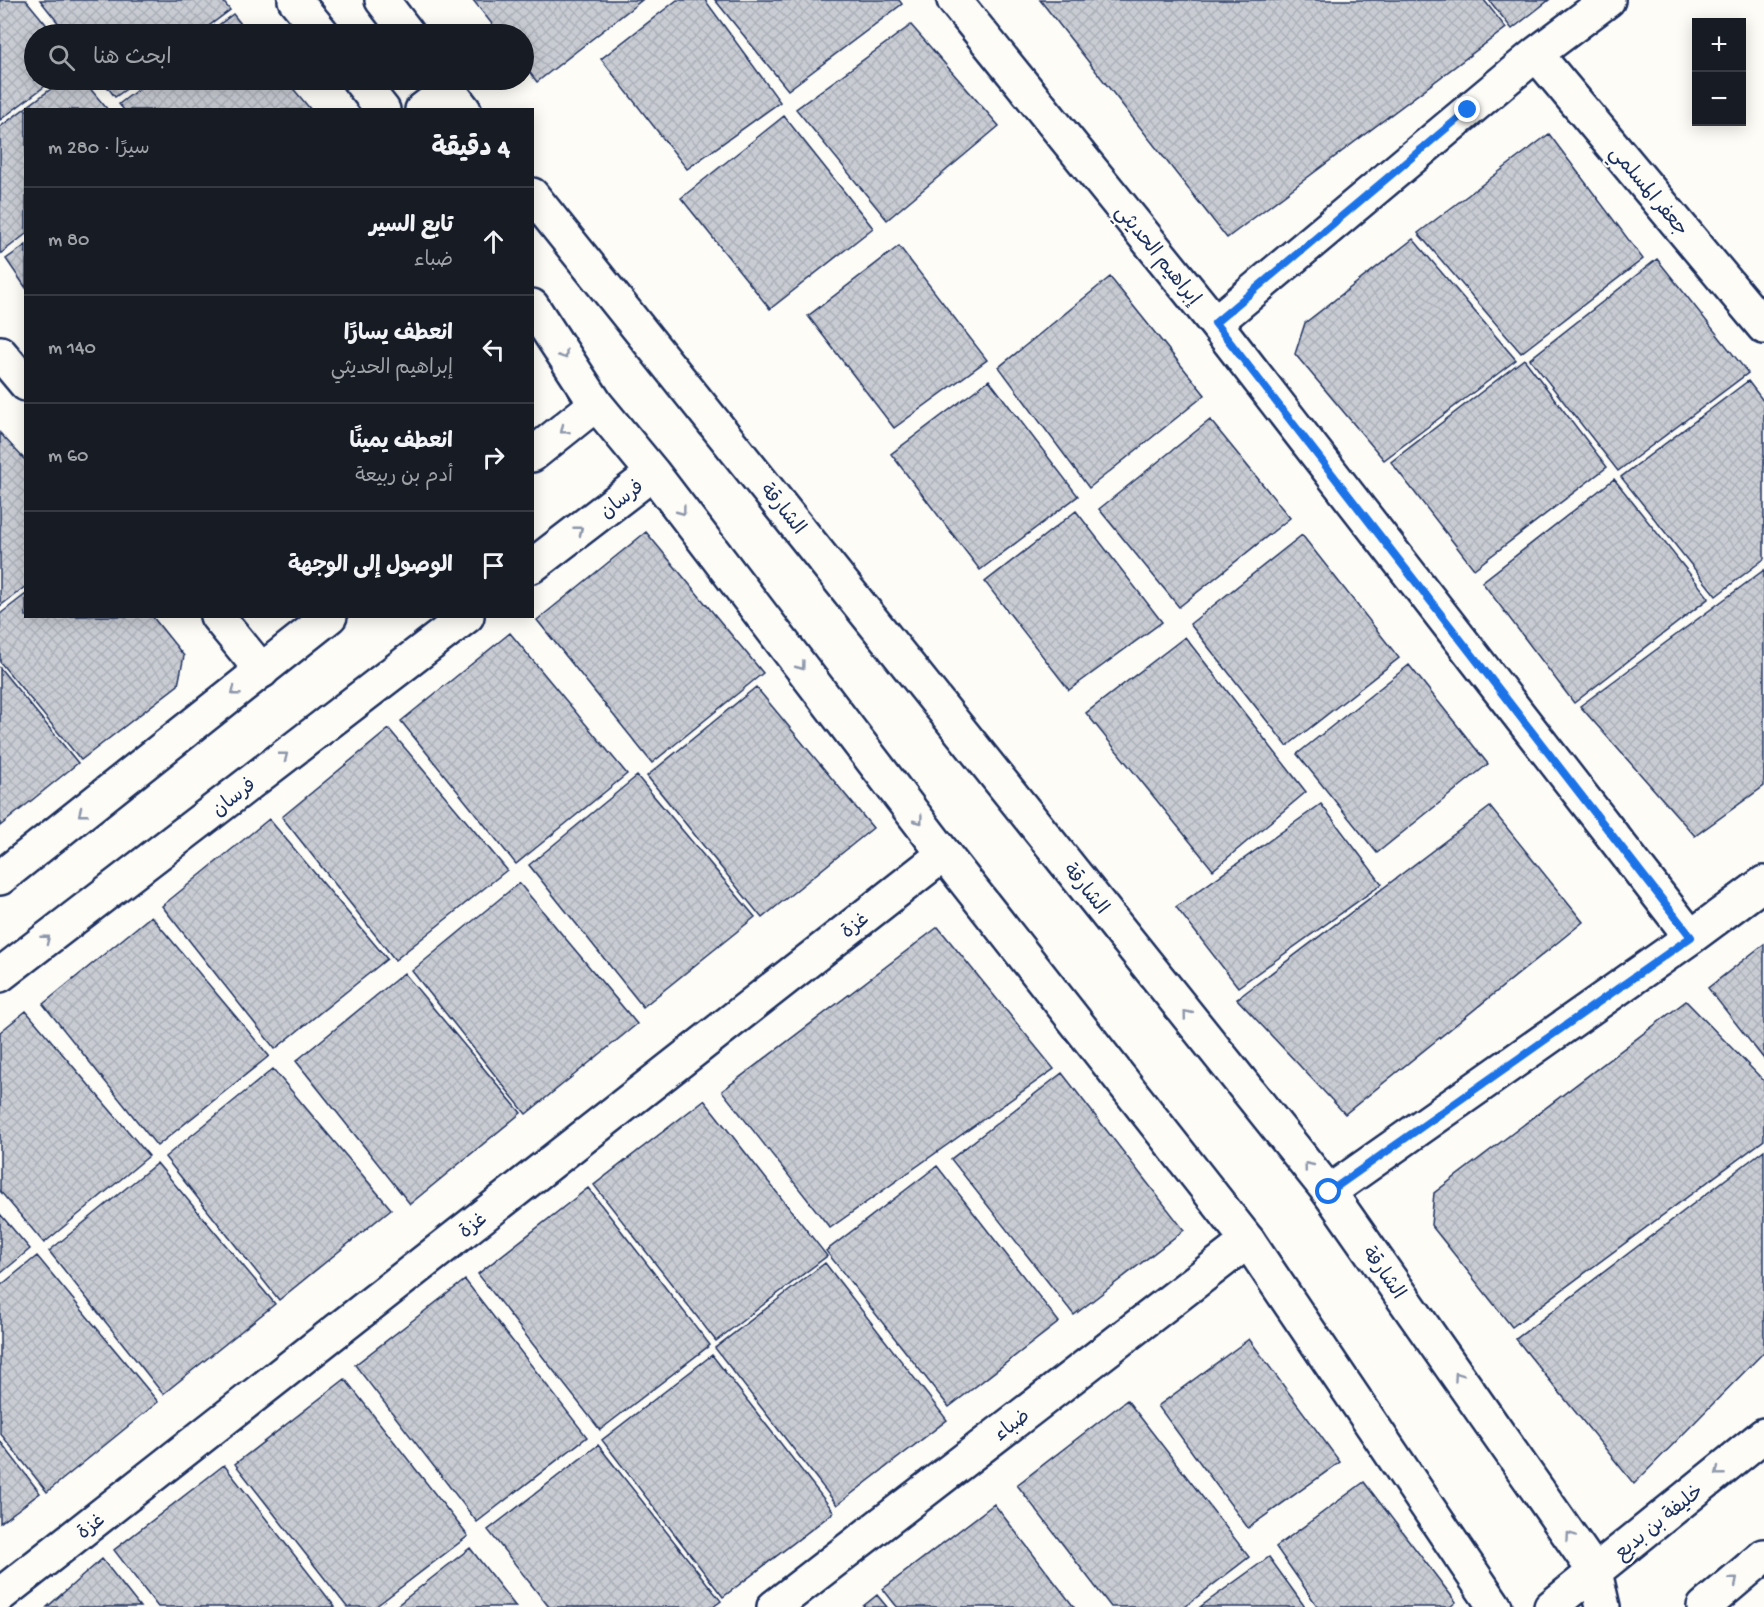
<!DOCTYPE html>
<html lang="ar">
<head>
<meta charset="utf-8">
<style>
  body { margin:0; font-family:"Gochi Hand","Playpen Sans Arabic",sans-serif; background:#20242c; color:#f1f3f6; direction:rtl }
  .controls { position:absolute; right:18px; top:18px; display:grid; overflow:hidden; border-radius:0px; box-shadow:0 3px 15px #0003 }
  .controls button { width:54px; height:54px; display:grid; place-items:center; padding:0; border:0; border-bottom:2px solid #363941; background:#171b24; color:#f1f3f6; font:30px sans-serif }
  .stop { position:absolute; width:18px; height:18px; margin:-14px; border:4px solid #1a73e8; border-radius:50%; background:#fff }
  .stop.end { background:#1a73e8; border-color:#fff; box-shadow:0 2px 6px #0008 }
  .list { margin:0; padding:0; list-style:none }
  h2 { display:flex; justify-content:space-between; align-items:center; height:78px; margin:0; padding:0 24px; font-size:26px }
  h2 small { font-size:20px; font-weight:400; color:#9ea1a6 }
  .list li { display:grid; grid-template-columns:39px 1fr auto; gap:18px; align-items:center; box-sizing:border-box; height:108px; padding:0 24px; border-top:2px solid #363941 }
  .list b { display:block; font-size:22px; white-space:nowrap }
  .list p { margin:0; font-size:20px; white-space:nowrap; color:#9ea1a6 }
  .list em { font-size:20px; font-style:normal; color:#9ea1a6 }
  .icon { flex:none; width:33px; height:33px; fill:none; stroke:currentColor; stroke-width:2; stroke-linecap:round; stroke-linejoin:round }
  .map { position:relative; flex:none; width:1764px; height:1607px; overflow:hidden; direction:ltr }
  .search { position:absolute; background:#171b24; box-shadow:0 3px 15px #0003; left:24px; top:24px; width:510px; height:66px; display:flex; align-items:center; gap:15px; box-sizing:border-box; padding:0 21px; border-radius:33px; color:#9ea1a6; font-size:22px }
  .panel { position:absolute; background:#171b24; box-shadow:0 3px 15px #0003; left:24px; top:108px; width:510px; height:510px; border-radius:0px; direction:rtl }
  .map>svg:first-child { display:block }
  .building { fill:url(#building-cross-hatch); stroke:#1b2f5e; stroke-width:1.5 }
  .lines { fill:none; stroke-linecap:round; stroke-linejoin:round }
  .minor-casing { stroke:#1b2f5e; stroke-width:38 }
  .tertiary-casing { stroke:#1b2f5e; stroke-width:38 }
  .minor { stroke:#fdfcf7; stroke-width:33 }
  .tertiary { stroke:#fdfcf7; stroke-width:33 }
  .oneway { stroke:#8c96aa }
  .route { stroke:#1a73e8; stroke-width:8 }
  .labels { text-anchor:middle; stroke-width:4.5; stroke-linejoin:round; paint-order:stroke }
  .street-label { font-size:20px; fill:#1b2f5e; stroke:#fdfcf7 }
</style>
</head>
<body>
<div class="map">
<svg width="1764" height="1607" viewBox="0 0 1764 1607">
  <defs>
    <pattern id="building-cross-hatch" width="8" height="8" patternUnits="userSpaceOnUse" patternTransform="scale(1.5)"><rect width="8" height="8" fill="#c9ccd3"/><path d="M0 0l8 8M0 8l8-8" fill="none" stroke="#acb0b8"/></pattern>
  </defs>
  <rect width="100%" height="100%" fill="#fdfcf7"/>
  <filter id="ink" filterUnits="userSpaceOnUse"><feTurbulence type="fractalNoise" baseFrequency=".0167" numOctaves="2"/><feDisplacementMap in="SourceGraphic" scale="12" xChannelSelector="R" yChannelSelector="G"/><feConvolveMatrix kernelMatrix="1 2 1 2 8 2 1 2 1" color-interpolation-filters="sRGB"/></filter>
  <g filter="url(#ink)">
    <path class="building" d="M 0,0 L 26,0 L 54,34 L 34,34 L 34,80 L 53,80 L 0,120 Z
      M 40,0 L 222,0 L 230,10 L 198,34 L 67,34 Z
      M 473,0 L 642,0 L 537,82 L 524,65 L 524,34 L 500,34 Z
      M 677,0 L 705,0 L 780,102 L 687,169 L 601,59 Z
      M 715,0 L 899,0 L 902,4 L 788,90 Z
      M 1040,0 L 1484,0 L 1506,28 L 1227,238 Z
      M 1489,0 L 1549,0 L 1512,29 Z
      M 233,14 L 249,34 L 207,34 Z
      M 911,25 L 999,126 L 887,220 L 796,109 Z
      M 63,80 L 83,80 L 108,110 L 26,110 L 26,234 L 0,254 L 0,127 Z
      M 102,80 L 139,80 L 115,97 Z
      M 150,80 L 286,80 L 311,110 L 124,110 L 119,104 Z
      M 784,116 L 873,228 L 770,309 L 681,198 Z
      M 1549,134 L 1643,259 L 1521,353 L 1418,233 Z
      M 1413,239 L 1516,360 L 1384,460 L 1295,354 L 1305,323 Z
      M 26,245 L 26,288 L 6,259 Z
      M 899,246 L 987,360 L 894,428 L 808,316 Z
      M 1657,259 L 1748,373 L 1618,471 L 1530,359 Z
      M 1110,277 L 1205,395 L 1089,488 L 999,367 Z
      M 1524,359 L 1607,467 L 1474,569 L 1391,462 Z
      M 989,380 L 1078,496 L 980,570 L 891,454 Z
      M 1748,381 L 1764,402 L 1764,559 L 1716,596 L 1621,477 Z
      M 1210,420 L 1290,518 L 1179,607 L 1099,509 Z
      M 0,433 L 26,461 L 26,586 L 0,606 Z
      M 1614,479 L 1709,598 L 1574,703 L 1482,582 Z
      M 1076,511 L 1162,622 L 1069,690 L 985,582 Z
      M 646,532 L 763,673 L 652,763 L 537,620 Z
      M 1302,535 L 1399,658 L 1287,746 L 1190,624 Z
      M 1764,570 L 1764,786 L 1695,836 L 1580,706 Z
      M 26,594 L 26,616 L 152,616 L 184,656 L 178,685 L 81,760 L 0,662 L 0,614 Z
      M 510,633 L 627,774 L 516,864 L 401,721 Z
      M 1185,637 L 1306,792 L 1213,870 L 1086,713 Z
      M 1409,665 L 1488,764 L 1377,853 L 1297,754 Z
      M 0,668 L 78,763 L 0,826 Z
      M 756,687 L 873,828 L 762,918 L 647,776 Z
      M 389,729 L 507,870 L 395,960 L 282,817 Z
      M 637,776 L 755,917 L 643,1007 L 529,865 Z
      M 1321,804 L 1382,884 L 1238,987 L 1176,907 Z
      M 1490,807 L 1583,922 L 1345,1114 L 1237,999 Z
      M 269,819 L 387,959 L 275,1049 L 162,906 Z
      M 519,883 L 637,1024 L 526,1114 L 412,971 Z
      M 151,916 L 269,1056 L 157,1146 L 43,1004 Z
      M 938,927 L 1054,1069 L 830,1228 L 722,1091 Z
      M 1764,944 L 1764,1059 L 1708,988 Z
      M 404,973 L 521,1113 L 410,1204 L 296,1061 Z
      M 1686,1001 L 1764,1081 L 1764,1140 L 1512,1327 L 1431,1225 L 1434,1193 Z
      M 26,1011 L 149,1156 L 44,1243 L 0,1191 L 0,1032 Z
      M 273,1069 L 391,1209 L 279,1300 L 165,1157 Z
      M 1062,1073 L 1184,1230 L 1074,1315 L 951,1159 Z
      M 704,1100 L 827,1256 L 716,1341 L 594,1185 Z
      M 1764,1150 L 1764,1352 L 1634,1484 L 1516,1339 Z
      M 157,1163 L 275,1304 L 163,1394 L 49,1251 Z
      M 937,1166 L 1059,1322 L 949,1407 L 826,1251 Z
      M 588,1188 L 710,1345 L 600,1430 L 478,1274 Z
      M 0,1214 L 30,1249 L 0,1274 Z
      M 37,1256 L 158,1402 L 47,1492 L 0,1433 L 0,1286 Z
      M 825,1263 L 947,1420 L 837,1505 L 715,1348 Z
      M 465,1280 L 587,1437 L 477,1522 L 355,1365 Z
      M 1249,1339 L 1340,1462 L 1248,1528 L 1158,1406 Z
      M 712,1355 L 834,1512 L 723,1597 L 602,1440 Z
      M 345,1379 L 468,1536 L 375,1607 L 347,1607 L 235,1464 Z
      M 1127,1400 L 1249,1557 L 1184,1607 L 1111,1607 L 1017,1485 Z
      M 0,1441 L 40,1493 L 0,1523 Z
      M 598,1445 L 721,1601 L 713,1607 L 549,1607 L 488,1530 Z
      M 224,1465 L 335,1607 L 158,1607 L 114,1550 Z
      M 1364,1482 L 1456,1602 L 1450,1607 L 1318,1607 L 1276,1547 Z
      M 994,1504 L 1074,1607 L 897,1607 L 883,1589 Z
      M 470,1548 L 516,1607 L 395,1607 Z
      M 1269,1557 L 1305,1607 L 1200,1607 Z
      M 102,1559 L 140,1607 L 47,1607 Z
      M 877,1595 L 887,1607 L 862,1607 Z"/>
    <g class="lines">
      <g class="minor-casing">
        <path id="minor" d="M 954,0 L 1215,323 L 1691,937
          M 1536,54 L 1764,327
          M 1215,323 L 1536,54 L 1608,0
          M 0,353 L 26,384
          M 217,616 L 262,671
          M 1329,1192 L 1691,937 L 1764,883
          M 0,1595 L 944,854
          M 774,1607 L 1248,1241"/>
      </g>
      <g class="tertiary-casing">
        <path id="tertiary" d="M 295,0 L 323,34
          M 382,0 L 408,34
          M 359,80 L 383,110
          M 441,80 L 464,110
          M 422,110 L 448,90
          M 532,195 L 1329,1192 L 1595,1572 L 1603,1607
          M 532,306 L 596,404 L 653,473 L 944,854 L 1248,1241 L 1495,1607
          M 532,455 L 596,404
          M 532,566 L 653,473
          M 0,878 L 330,616
          M 0,975 L 467,616
          M 1551,1607 L 1764,1435
          M 1704,1607 L 1764,1556"/>
      </g>
      <use href="#minor" class="minor"/>
      <use href="#tertiary" class="tertiary"/>
    </g>
    <defs><path id="oneway-chevron" d="M-2-3.5L2.5 0L-2 3.5" fill="none" stroke-width="1.6" stroke-linecap="round" stroke-linejoin="round" transform="scale(1.5)"/></defs>
    <g class="oneway">
      <use href="#oneway-chevron" transform="translate(564 355) rotate(57)"/>
      <use href="#oneway-chevron" transform="translate(564 430) rotate(141)"/>
      <use href="#oneway-chevron" transform="translate(682 511) rotate(53)"/>
      <use href="#oneway-chevron" transform="translate(579 530) rotate(-38)"/>
      <use href="#oneway-chevron" transform="translate(801 666) rotate(53)"/>
      <use href="#oneway-chevron" transform="translate(235 692) rotate(142)"/>
      <use href="#oneway-chevron" transform="translate(284 756) rotate(-38)"/>
      <use href="#oneway-chevron" transform="translate(82 813) rotate(142)"/>
      <use href="#oneway-chevron" transform="translate(919 820) rotate(53)"/>
      <use href="#oneway-chevron" transform="translate(46 939) rotate(-38)"/>
      <use href="#oneway-chevron" transform="translate(1187 1014) rotate(-129)"/>
      <use href="#oneway-chevron" transform="translate(1308 1166) rotate(-129)"/>
      <use href="#oneway-chevron" transform="translate(1458 1376) rotate(-125)"/>
      <use href="#oneway-chevron" transform="translate(1719 1472) rotate(141)"/>
      <use href="#oneway-chevron" transform="translate(1570 1536) rotate(-125)"/>
      <use href="#oneway-chevron" transform="translate(1734 1581) rotate(-40)"/>
    </g>
  </g>
  <g class="lines" filter="url(#ink)">
    <path class="route" d="M 1329,1192 L 1691,937 L 1215,323 L 1468,110"/>
  </g>
  <g class="labels">
    <g class="street-label">
      <text transform="translate(1650 190) rotate(50)" y="7">جعفر المسلمي</text>
      <text transform="translate(1159 254) rotate(51)" y="7">إبراهيم الحديثي</text>
      <text transform="translate(621 498) rotate(-38)" y="7">فرسان</text>
      <text transform="translate(784 508) rotate(51)" y="7">الشارقة</text>
      <text transform="translate(233 796) rotate(-38)" y="7">فرسان</text>
      <text transform="translate(1087 888) rotate(51)" y="7">الشارقة</text>
      <text transform="translate(854 924) rotate(-38)" y="7">غزة</text>
      <text transform="translate(472 1224) rotate(-38)" y="7">غزة</text>
      <text transform="translate(1385 1272) rotate(55)" y="7">الشارقة</text>
      <text transform="translate(1011 1424) rotate(-38)" y="7">ضباء</text>
      <text transform="translate(1658 1521) rotate(-39)" y="7">خليفة بن بديع</text>
      <text transform="translate(90 1525) rotate(-38)" y="7">غزة</text>
    </g>
  </g>
</svg>
<div class="controls">
<button>+</button>
<button>−</button>
</div>
<div class="stop" style="left:1329px;top:1192px"></div>
<div class="stop end" style="left:1468px;top:110px"></div>
<div class="search"><svg class="icon" aria-label="search" viewBox="0 0 24 24"><circle cx="10" cy="10" r="6"/><path d="M15 15l6 6"/></svg>ابحث هنا</div>
<section class="panel">
<h2>4 دقيقة<small>سيرًا · 280 m</small></h2>
<ul class="list">
<li><svg class="icon" aria-label="ahead" viewBox="0 0 24 24"><path d="M12 20V5M6 11l6-6 6 6"/></svg><div><b>تابع السير</b><p>ضباء</p></div><em>80 m</em></li>
<li><svg class="icon" aria-label="left" viewBox="0 0 24 24"><path d="M17 20v-9H6M10 6l-5 5 5 5"/></svg><div><b>انعطف يسارًا</b><p>إبراهيم الحديثي</p></div><em>140 m</em></li>
<li><svg class="icon" aria-label="right" viewBox="0 0 24 24"><path d="M7 20v-9h11M14 6l5 5-5 5"/></svg><div><b>انعطف يمينًا</b><p>أدم بن ربيعة</p></div><em>60 m</em></li>
<li><svg class="icon" aria-label="arrive" viewBox="0 0 24 24"><path d="M6 21V4h12l-3 4 3 4H6"/></svg><div><b>الوصول إلى الوجهة</b></div></li>
</ul>
</section>
</div>
</body>
</html>
